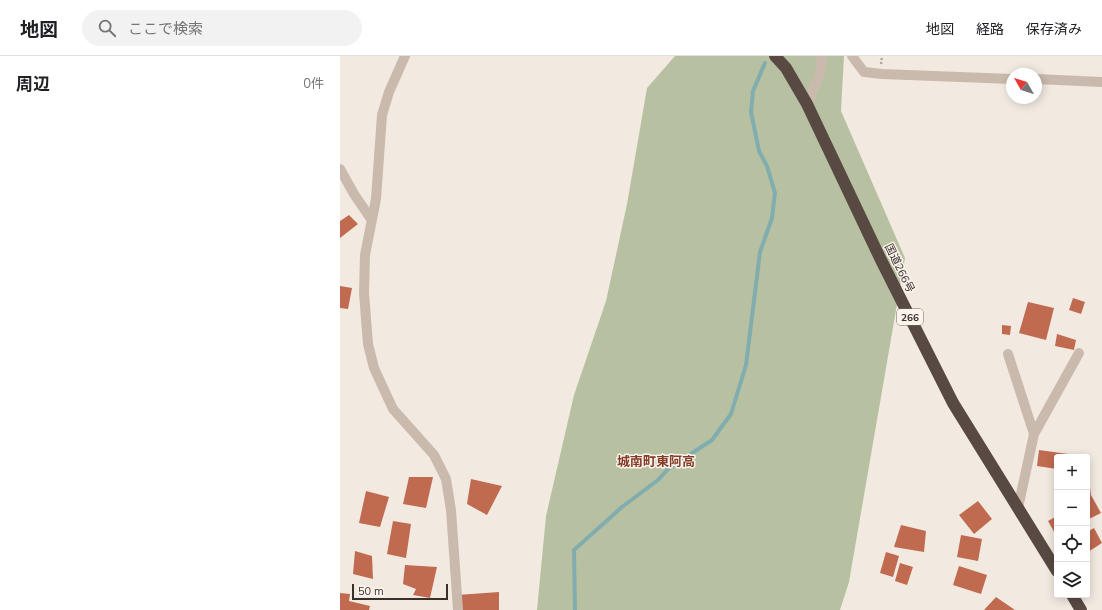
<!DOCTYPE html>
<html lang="ja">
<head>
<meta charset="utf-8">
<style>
  body { margin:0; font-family:Mulish,"Noto Sans JP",sans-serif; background:#f2f2f2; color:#202124 }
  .controls { position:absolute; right:12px; bottom:12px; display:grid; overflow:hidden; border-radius:4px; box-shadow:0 2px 10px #0003 }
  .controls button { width:36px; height:36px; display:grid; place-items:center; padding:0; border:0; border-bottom:1px solid #e0e0e0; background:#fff; color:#202124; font:20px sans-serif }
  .compass { position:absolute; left:666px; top:12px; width:36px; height:36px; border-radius:50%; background:#fff; box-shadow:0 2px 10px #0003; rotate:309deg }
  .scale { position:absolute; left:12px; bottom:10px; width:96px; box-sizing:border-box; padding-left:4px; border:2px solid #392f2b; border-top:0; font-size:11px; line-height:14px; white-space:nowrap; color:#392f2b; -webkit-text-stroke:3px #faf4ed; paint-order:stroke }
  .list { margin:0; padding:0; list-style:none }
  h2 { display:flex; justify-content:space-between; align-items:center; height:52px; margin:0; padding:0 16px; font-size:17px }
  h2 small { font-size:13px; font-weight:400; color:#757577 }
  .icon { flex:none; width:22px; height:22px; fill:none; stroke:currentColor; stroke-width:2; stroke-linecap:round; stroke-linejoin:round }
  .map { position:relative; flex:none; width:762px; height:554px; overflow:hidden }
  header { display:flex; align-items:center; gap:24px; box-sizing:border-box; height:56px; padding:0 20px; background:#fff; border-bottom:1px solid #e0e0e0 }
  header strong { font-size:19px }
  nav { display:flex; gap:22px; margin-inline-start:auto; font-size:14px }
  .search { width:280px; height:36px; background:#f2f2f2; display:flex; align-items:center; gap:10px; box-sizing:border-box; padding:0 14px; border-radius:22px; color:#757577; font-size:15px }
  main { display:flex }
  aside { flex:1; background:#fff }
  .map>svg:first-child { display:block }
  .green { fill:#b7c1a1 }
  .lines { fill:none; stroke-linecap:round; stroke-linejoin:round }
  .stream { stroke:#81adae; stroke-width:4 }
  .building { fill:#c06a50 }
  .path { stroke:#b6a497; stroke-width:2.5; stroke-dasharray:2 2; stroke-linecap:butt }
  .minor { stroke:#cabaad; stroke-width:10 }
  .highway { stroke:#594943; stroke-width:12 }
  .labels { text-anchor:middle; stroke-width:3; stroke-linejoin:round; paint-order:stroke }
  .shield { fill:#faf4ed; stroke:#736a65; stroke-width:1 }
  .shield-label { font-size:10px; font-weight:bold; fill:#392f2b }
  .street-label { font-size:11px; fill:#392f2b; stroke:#faf4ed }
  .quarter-label { font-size:13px; font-weight:bold; fill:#843c27; stroke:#faf4ed }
</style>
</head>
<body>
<header>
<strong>地図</strong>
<div class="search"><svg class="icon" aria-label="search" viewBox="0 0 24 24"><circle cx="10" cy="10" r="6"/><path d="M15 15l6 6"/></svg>ここで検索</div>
<nav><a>地図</a><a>経路</a><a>保存済み</a></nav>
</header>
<main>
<aside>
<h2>周辺<small>0件</small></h2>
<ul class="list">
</ul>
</aside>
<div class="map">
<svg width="762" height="554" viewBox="0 0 762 554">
  <rect width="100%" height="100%" fill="#f2eae1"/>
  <path class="green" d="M 335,0 L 504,0 L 501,55 L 565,202 L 509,526 L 500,554 L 197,554 L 206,460 L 234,339 L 266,245 L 287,148 L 307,32 Z"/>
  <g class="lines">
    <path class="stream" d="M 235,554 L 234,494 L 282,451 L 318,424 L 328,413 L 372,384 L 391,358 L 406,309 L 420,196 L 432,162 L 435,137 L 427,110 L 419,95 L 411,56 L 413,35 L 425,7"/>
  </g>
  <path class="building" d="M 9,159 L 18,168 L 0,182 L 0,165 Z
    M 0,230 L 12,232 L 8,253 L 0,252 Z
    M 733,242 L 745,246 L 741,258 L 729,254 Z
    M 688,246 L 714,252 L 706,284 L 679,277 Z
    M 662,269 L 671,270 L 670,279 L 662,278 Z
    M 717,278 L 736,284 L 734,294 L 715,290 Z
    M 699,394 L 728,398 L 727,401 L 717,401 L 717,413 L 697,410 Z
    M 747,417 L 748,417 L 751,439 L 747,439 Z
    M 69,421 L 93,421 L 86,452 L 63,448 Z
    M 131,423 L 162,430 L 147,459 L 127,448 Z
    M 26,435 L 49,441 L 40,471 L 19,467 Z
    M 751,439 L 761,457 L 747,464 L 747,441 Z
    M 638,445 L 652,463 L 634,478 L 619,459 Z
    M 717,460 L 717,481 L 708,465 Z
    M 53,465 L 71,468 L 66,502 L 47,498 Z
    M 561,469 L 586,475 L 584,496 L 554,491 Z
    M 754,472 L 762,487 L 748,496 L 747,476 Z
    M 621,479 L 642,483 L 638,505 L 617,501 Z
    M 15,495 L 32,500 L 33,523 L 13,518 Z
    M 546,496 L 559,500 L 553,521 L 540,517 Z
    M 560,507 L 573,511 L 567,529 L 555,525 Z
    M 65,509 L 97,511 L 90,542 L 73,539 L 76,533 L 63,528 Z
    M 619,510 L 647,519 L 641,538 L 613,529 Z
    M 159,536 L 159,554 L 120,554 L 117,539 Z
    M 0,537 L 10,538 L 9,545 L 30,550 L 29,554 L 0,554 Z
    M 656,541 L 675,554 L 644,554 Z"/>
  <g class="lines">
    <path class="path" d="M 541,8 L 542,0"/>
    <path class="minor" d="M 65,0 L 49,36 L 42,59 L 36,143 L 25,199 L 24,237 L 28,288 L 34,312 L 53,353 L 94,399 L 106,423 L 111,454 L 118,554
      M 512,0 L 524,16 L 542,18 L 672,23
      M 696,23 L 762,26
      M 467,48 L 480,18 L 482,0
      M 0,113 L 14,138 L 31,163
      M 678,452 L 694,378 L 668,298 L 694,378 L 739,297"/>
    <path class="highway" d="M 435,0 L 446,12 L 467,48 L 540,202 L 613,347 L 717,515
      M 732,539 L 741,554"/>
  </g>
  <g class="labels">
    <rect class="shield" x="557" y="253" width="26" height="16" rx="3"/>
    <g class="shield-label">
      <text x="570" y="265">266</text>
    </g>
    <g class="street-label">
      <text transform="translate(560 212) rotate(64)" y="4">国道266号</text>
    </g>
    <g class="quarter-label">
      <text x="316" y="410">城南町東阿高</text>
    </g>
  </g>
</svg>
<div class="controls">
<button>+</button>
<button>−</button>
<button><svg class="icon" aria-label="locate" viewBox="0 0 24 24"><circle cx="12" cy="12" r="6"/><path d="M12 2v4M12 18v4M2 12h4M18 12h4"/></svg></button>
<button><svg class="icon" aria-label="layers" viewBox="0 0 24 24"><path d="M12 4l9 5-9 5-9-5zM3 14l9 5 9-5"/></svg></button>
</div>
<svg class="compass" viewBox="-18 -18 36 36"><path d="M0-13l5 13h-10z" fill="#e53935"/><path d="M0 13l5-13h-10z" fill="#757577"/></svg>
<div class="scale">50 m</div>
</div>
</main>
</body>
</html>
